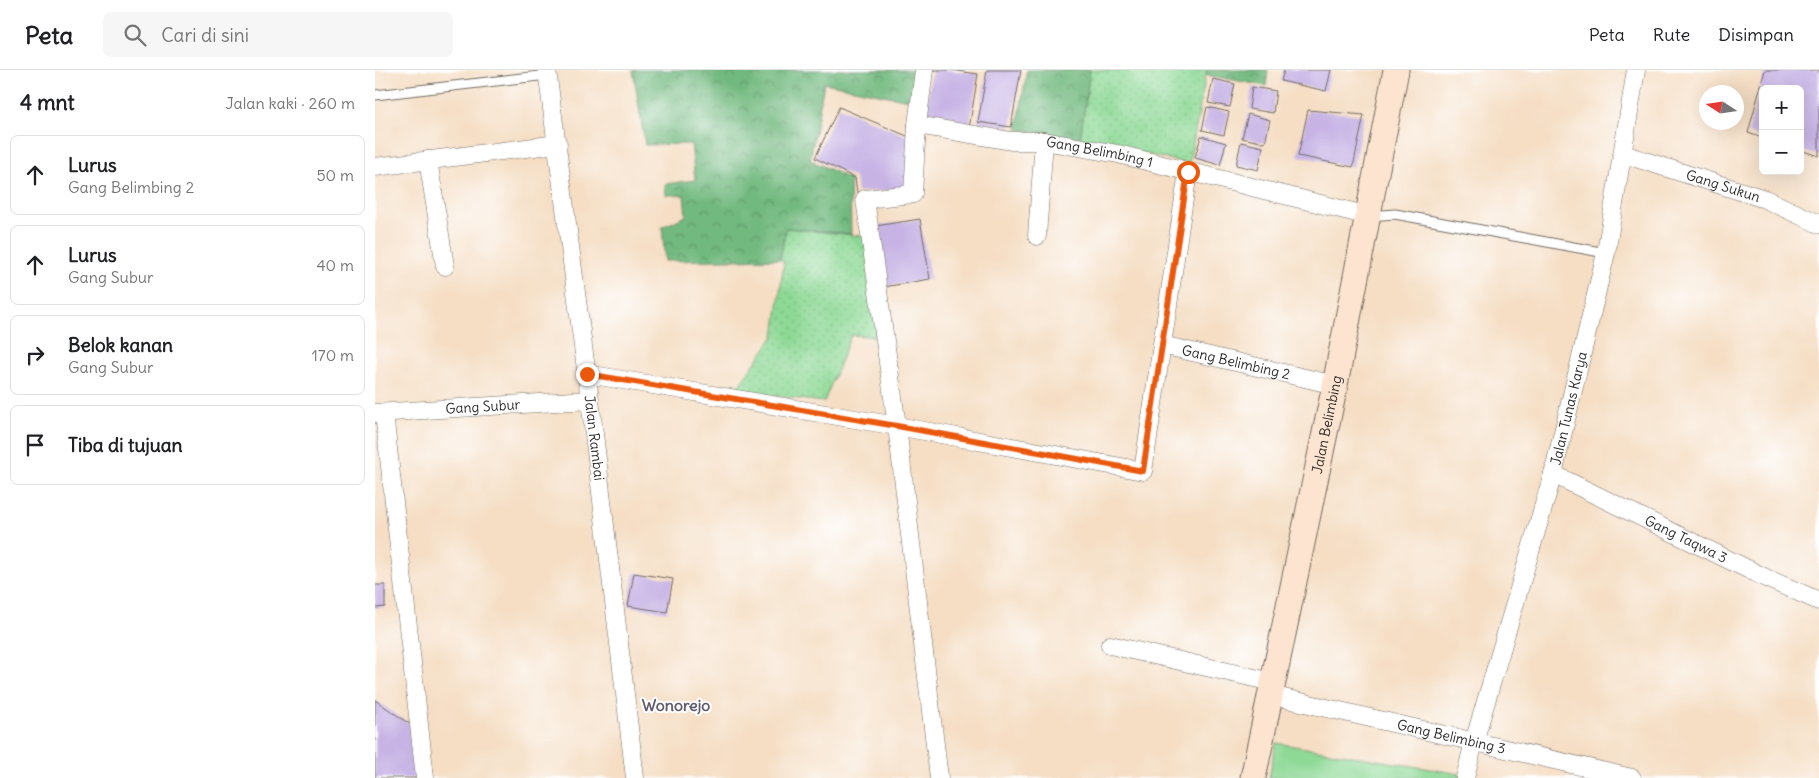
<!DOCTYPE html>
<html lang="id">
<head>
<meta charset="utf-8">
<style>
  body { margin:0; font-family:Delius,sans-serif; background:#f6f6f6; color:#202124 }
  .controls { position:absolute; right:15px; top:15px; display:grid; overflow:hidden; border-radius:8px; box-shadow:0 5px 20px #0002 }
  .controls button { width:45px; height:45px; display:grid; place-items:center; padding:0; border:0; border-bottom:1px solid #e0e0e0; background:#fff; color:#202124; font:25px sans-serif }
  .compass { position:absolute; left:1324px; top:15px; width:45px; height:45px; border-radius:50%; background:#fff; box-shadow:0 5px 20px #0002; rotate:282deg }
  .stop { position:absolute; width:15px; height:15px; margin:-11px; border:4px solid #ea580c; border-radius:50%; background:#fff }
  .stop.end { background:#ea580c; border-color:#fff; box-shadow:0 1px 5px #0008 }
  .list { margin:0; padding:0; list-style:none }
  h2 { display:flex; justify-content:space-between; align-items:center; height:65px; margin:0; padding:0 20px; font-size:21px }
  h2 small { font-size:16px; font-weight:400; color:#757577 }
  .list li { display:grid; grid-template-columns:32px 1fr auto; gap:15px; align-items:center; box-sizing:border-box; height:80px; margin:0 10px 10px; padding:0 10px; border:1px solid #e0e0e0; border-radius:8px }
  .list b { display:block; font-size:19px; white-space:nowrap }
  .list p { margin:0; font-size:16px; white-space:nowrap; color:#757577 }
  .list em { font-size:16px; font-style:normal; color:#757577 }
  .icon { flex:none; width:28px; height:28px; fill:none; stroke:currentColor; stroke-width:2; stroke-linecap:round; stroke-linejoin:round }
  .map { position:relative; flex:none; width:1444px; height:708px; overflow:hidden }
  header { display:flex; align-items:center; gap:30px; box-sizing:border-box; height:70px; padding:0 25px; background:#fff; border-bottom:1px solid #e0e0e0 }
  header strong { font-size:24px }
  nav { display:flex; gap:28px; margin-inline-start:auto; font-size:18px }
  .search { width:350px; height:45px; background:#f6f6f6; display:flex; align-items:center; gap:12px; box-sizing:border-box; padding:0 18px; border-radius:8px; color:#757577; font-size:19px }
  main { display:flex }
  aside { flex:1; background:#fff }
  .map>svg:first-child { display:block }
  .grass { fill:url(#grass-dots); stroke:#5c8260 }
  .forest { fill:url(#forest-crowns); stroke:#4e7255 }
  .park { fill:#8ed996; stroke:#5c8260 }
  .building { fill:#c7b4e5 }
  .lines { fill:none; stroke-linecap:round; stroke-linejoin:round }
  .lane-casing { stroke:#726a61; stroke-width:11 }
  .street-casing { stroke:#726a61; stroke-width:19 }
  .secondary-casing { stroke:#726a61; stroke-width:27 }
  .lane { stroke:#fff; stroke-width:9 }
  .street { stroke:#fff; stroke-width:18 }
  .secondary { stroke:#fde4d0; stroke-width:25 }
  .route { stroke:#ea580c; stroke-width:6 }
  .labels { text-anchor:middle; stroke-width:4; stroke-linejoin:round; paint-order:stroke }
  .street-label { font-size:14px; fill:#2b2b2b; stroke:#fff }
  .quarter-label { font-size:16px; font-weight:bold; fill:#625b6c; stroke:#fff }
</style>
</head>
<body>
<header>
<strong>Peta</strong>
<div class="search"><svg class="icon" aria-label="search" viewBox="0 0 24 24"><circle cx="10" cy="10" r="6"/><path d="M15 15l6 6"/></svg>Cari di sini</div>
<nav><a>Peta</a><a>Rute</a><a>Disimpan</a></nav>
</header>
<main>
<aside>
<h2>4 mnt<small>Jalan kaki · 260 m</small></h2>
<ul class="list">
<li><svg class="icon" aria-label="ahead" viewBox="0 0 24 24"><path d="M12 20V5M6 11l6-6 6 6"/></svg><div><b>Lurus</b><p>Gang Belimbing 2</p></div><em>50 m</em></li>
<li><svg class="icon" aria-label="ahead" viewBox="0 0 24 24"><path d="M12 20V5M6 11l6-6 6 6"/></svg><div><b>Lurus</b><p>Gang Subur</p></div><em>40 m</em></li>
<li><svg class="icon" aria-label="right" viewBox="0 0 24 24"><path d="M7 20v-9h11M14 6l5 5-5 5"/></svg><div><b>Belok kanan</b><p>Gang Subur</p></div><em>170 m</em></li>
<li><svg class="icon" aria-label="arrive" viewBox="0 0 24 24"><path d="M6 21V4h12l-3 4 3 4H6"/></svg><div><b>Tiba di tujuan</b></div></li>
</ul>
</aside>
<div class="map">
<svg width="1444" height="708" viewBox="0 0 1444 708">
  <defs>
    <pattern id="grass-dots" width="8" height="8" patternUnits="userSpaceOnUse" patternTransform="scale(1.25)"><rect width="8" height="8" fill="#8ed996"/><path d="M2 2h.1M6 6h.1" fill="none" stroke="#7bba81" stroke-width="1.8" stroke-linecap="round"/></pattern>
    <pattern id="forest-crowns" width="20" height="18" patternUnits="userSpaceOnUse" patternTransform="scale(1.25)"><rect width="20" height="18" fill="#72b97f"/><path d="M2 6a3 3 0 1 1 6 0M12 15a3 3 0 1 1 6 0" fill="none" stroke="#5e9768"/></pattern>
  </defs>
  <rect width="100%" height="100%" fill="#fff"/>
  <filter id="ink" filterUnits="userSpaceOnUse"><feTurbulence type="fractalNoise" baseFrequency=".02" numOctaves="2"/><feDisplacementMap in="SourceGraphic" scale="10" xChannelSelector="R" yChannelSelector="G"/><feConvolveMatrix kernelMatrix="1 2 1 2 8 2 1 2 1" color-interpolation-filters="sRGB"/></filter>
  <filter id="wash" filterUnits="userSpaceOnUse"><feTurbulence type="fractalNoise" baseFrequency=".0096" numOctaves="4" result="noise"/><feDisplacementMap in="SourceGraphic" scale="20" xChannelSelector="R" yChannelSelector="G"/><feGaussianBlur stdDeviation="1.12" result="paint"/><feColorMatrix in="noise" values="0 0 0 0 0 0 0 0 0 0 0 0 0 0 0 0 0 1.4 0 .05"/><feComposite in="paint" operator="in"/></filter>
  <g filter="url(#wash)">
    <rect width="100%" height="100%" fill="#f5dec4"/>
    <path class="grass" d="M 715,0 L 832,0 L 814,94 L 705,69 Z
      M 411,158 L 496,167 L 510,267 L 476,265 L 449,332 L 360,321 L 399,266 L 409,192 L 405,189 Z"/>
    <path class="forest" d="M 258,0 L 542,0 L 538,31 L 449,13 L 435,90 L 475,109 L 476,164 L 411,158 L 405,189 L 290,191 L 287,157 L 311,146 L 309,125 L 291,125 L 290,114 L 320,110 L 316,74 L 270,75 Z
      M 652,0 L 715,0 L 705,69 L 642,59 Z
      M 832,0 L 893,0 L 891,16 L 831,5 Z"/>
    <path class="park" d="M 901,673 L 1085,704 L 1084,708 L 894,708 Z"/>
    <g id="blocks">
      <path class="building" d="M 557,0 L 575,0 L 603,4 L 594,59 L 549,52 Z
        M 612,0 L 646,0 L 636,57 L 603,52 Z
        M 909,0 L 956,0 L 951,21 L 906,11 Z
        M 1390,0 L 1444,0 L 1444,86 L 1425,80 L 1425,19 L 1388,19 L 1388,68 L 1373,63 Z
        M 838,9 L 860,14 L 855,37 L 833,33 Z
        M 877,17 L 901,21 L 898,43 L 874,39 Z
        M 464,37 L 539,69 L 530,120 L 482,122 L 480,108 L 440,88 Z
        M 832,37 L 854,42 L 849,65 L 827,60 Z
        M 933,40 L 989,45 L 978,97 L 923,86 Z
        M 873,44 L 895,50 L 890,73 L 867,68 Z
        M 826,66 L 851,73 L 845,95 L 820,88 Z
        M 866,72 L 888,77 L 883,100 L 861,95 Z
        M 545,149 L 555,209 L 509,217 L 500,156 Z
        M 259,503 L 298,509 L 292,542 L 253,536 Z
        M 0,515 L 10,515 L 10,537 L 0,538 Z
        M 0,630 L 39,657 L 46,708 L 0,708 Z"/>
    </g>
  </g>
  <g filter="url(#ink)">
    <use href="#blocks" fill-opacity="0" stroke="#726a61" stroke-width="1"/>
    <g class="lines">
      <g class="lane-casing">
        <path id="lane" d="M 0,25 L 173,5
          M 994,146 L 1020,144 L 1231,183"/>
      </g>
      <g class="street-casing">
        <g id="street">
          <path id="s1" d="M 172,0 L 215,330 L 260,708"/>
          <path d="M 549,0 L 542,55 L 538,124 L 490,129 L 522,356 L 564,708"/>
          <path id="s2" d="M 542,55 L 636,71 L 669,71 L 743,84 L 994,146"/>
          <path id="s3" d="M 1248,84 L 1390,129 L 1444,154"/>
          <path d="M 53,90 L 70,196"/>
          <path d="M 0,97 L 183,74"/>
          <path d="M 662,166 L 669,71"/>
          <path id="s4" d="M 787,275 L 960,315"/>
          <path d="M 212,304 L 522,356 L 768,401 L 813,102"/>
          <path id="s5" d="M 0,343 L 215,330"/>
          <path d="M 9,343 L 50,708"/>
          <path id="s6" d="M 1178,404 L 1393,509 L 1444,531"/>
          <path d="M 735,575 L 897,612"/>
          <path id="s7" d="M 895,625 L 1257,708"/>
          <path id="s8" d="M 1090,708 L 1099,672 L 1178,404 L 1231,183 L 1261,0"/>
        </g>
      </g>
      <g class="secondary-casing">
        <g id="secondary">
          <path id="s9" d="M 878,708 L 960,315 L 1021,0"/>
        </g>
      </g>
      <use href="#lane" class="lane"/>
      <use href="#street" class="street"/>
      <use href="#secondary" class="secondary"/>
    </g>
  </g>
  <g class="lines" filter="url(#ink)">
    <path class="route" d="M 212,304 L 522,356 L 768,401 L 813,102"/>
  </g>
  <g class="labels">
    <g class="street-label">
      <text dy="5" stroke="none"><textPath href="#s2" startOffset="185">Gang Belimbing 1</textPath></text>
      <text dy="5" stroke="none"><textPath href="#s3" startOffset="105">Gang Sukun</textPath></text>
      <text dy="5" stroke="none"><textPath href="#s4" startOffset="76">Gang Belimbing 2</textPath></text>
      <text dy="5" stroke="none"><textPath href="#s5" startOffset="108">Gang Subur</textPath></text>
      <text dy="5" stroke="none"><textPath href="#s8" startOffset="384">Jalan Tunas Karya</textPath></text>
      <text dy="5" stroke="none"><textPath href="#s9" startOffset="361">Jalan Belimbing</textPath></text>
      <text dy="5" stroke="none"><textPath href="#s1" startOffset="371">Jalan Rambai</textPath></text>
      <text dy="5" stroke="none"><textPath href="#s6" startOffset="148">Gang Taqwa 3</textPath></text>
      <text dy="5" stroke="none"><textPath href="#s7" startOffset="186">Gang Belimbing 3</textPath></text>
    </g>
    <g class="quarter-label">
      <text x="301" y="641">Wonorejo</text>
    </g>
  </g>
</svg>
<div class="controls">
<button>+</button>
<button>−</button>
</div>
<svg class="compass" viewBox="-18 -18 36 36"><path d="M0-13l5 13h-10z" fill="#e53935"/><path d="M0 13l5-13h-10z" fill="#757577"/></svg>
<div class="stop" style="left:813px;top:102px"></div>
<div class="stop end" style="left:212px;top:304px"></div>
</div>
</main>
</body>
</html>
